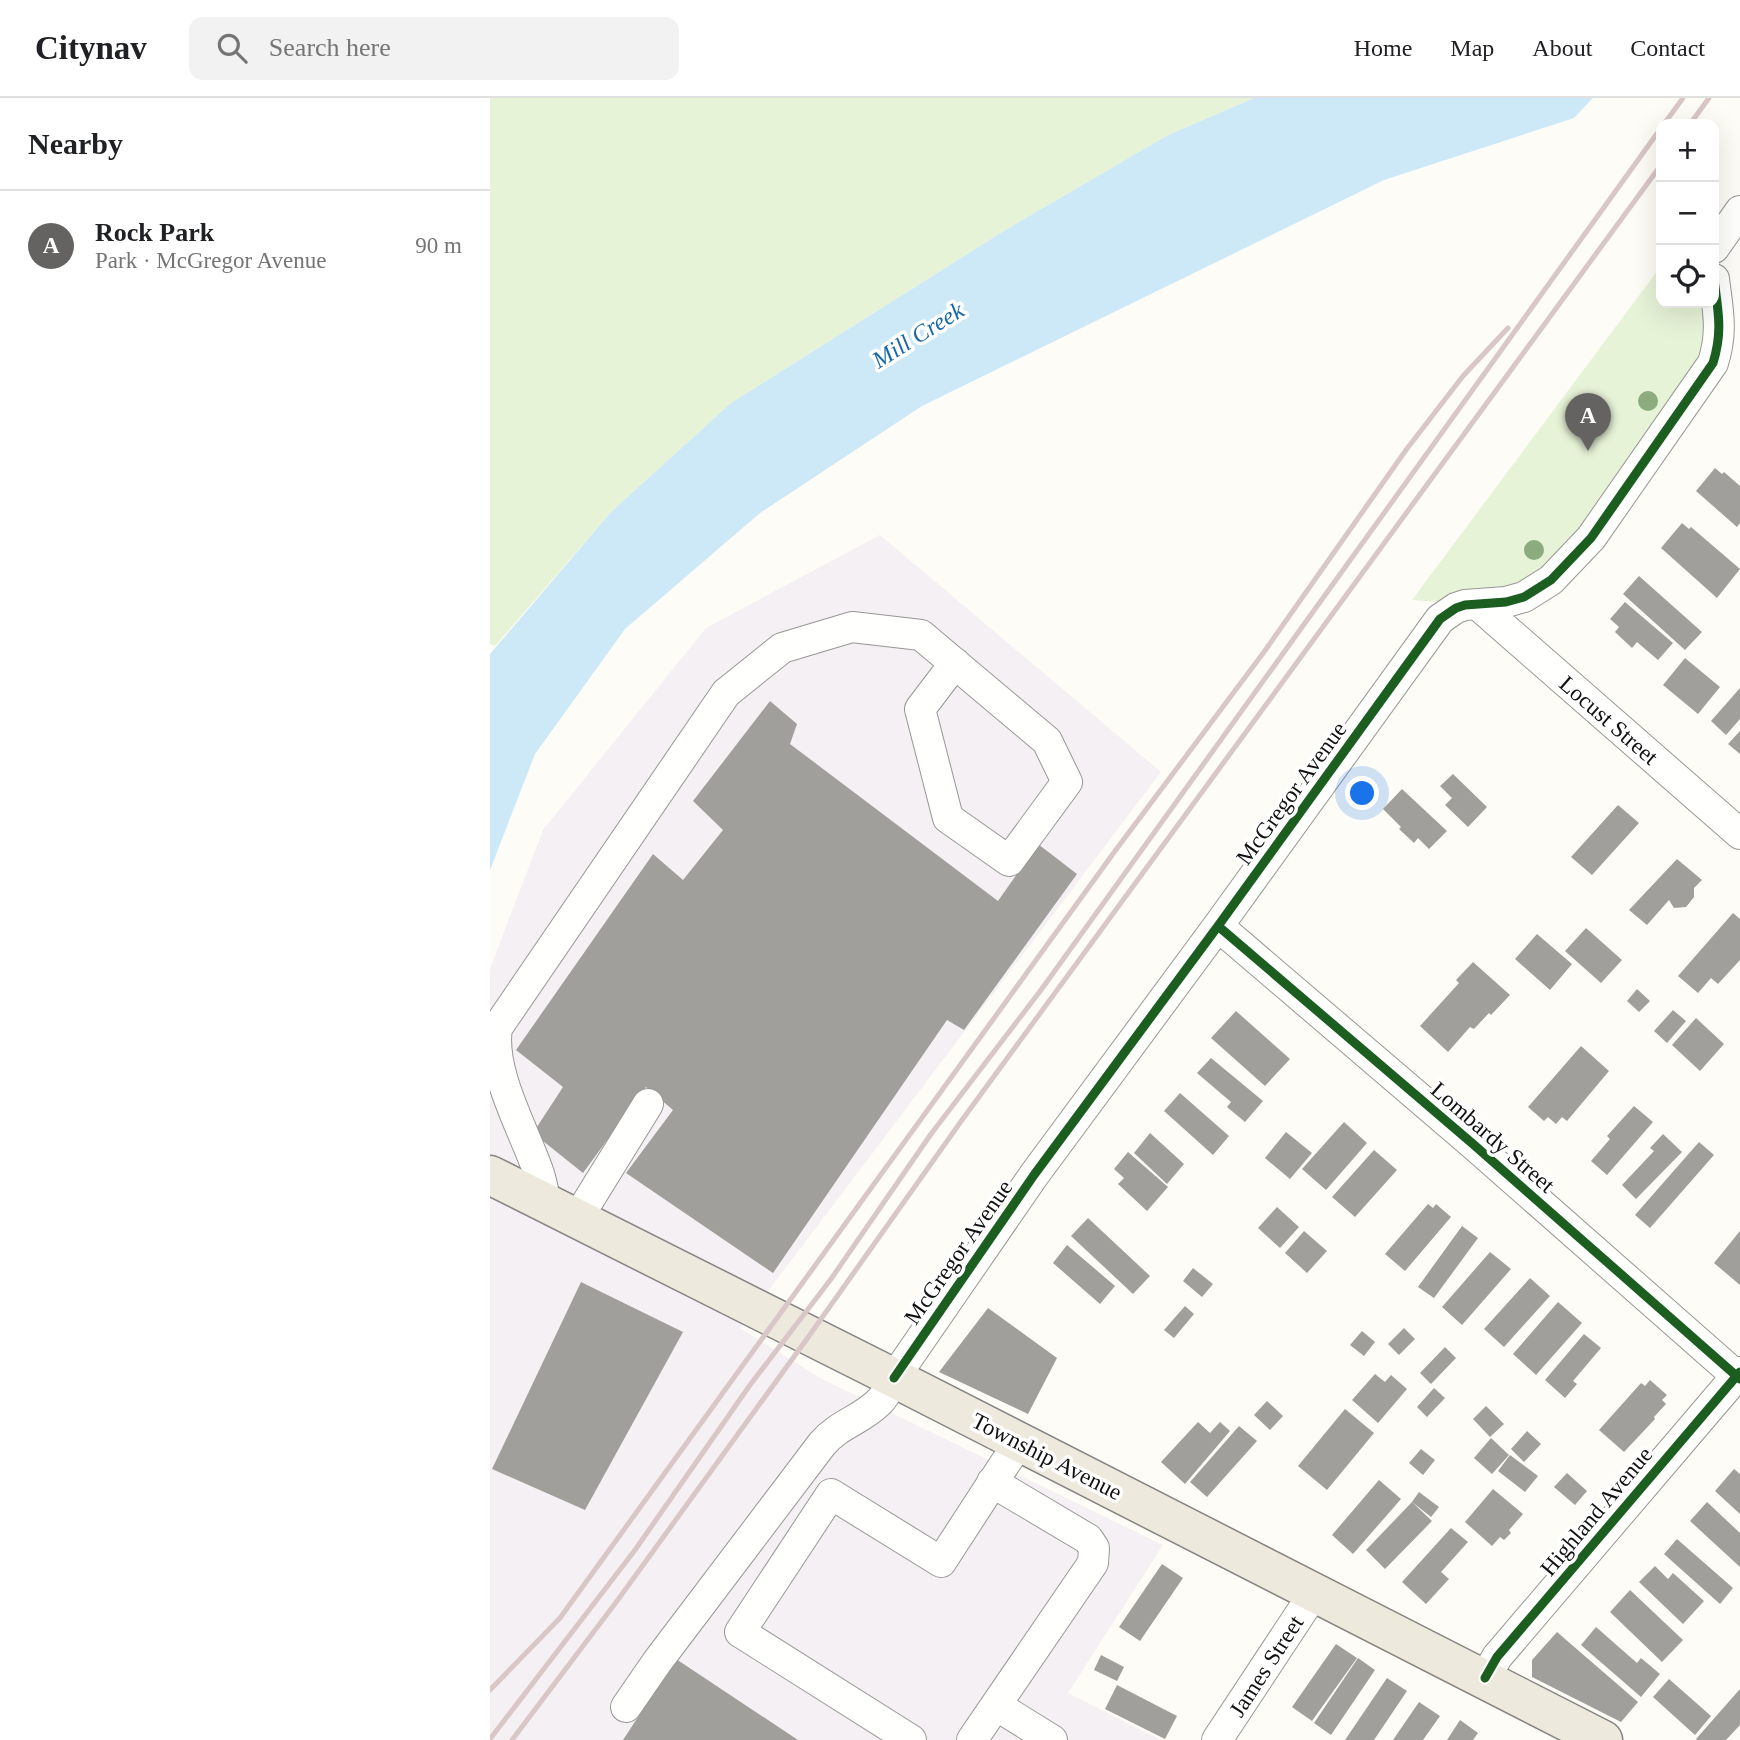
<!DOCTYPE html>
<html lang="en">
<head>
<meta charset="utf-8">
<style>
  body { margin:0; font-family:Georgia,serif; background:#f2f2f2; color:#202124 }
  .controls { position:absolute; right:21px; top:21px; display:grid; overflow:hidden; border-radius:14px; box-shadow:0 7px 28px #0002 }
  .controls button { width:63px; height:63px; display:grid; place-items:center; padding:0; border:0; border-bottom:2px solid #e0e0e0; background:#fff; color:#202124; font:35px sans-serif }
  .you { position:absolute; left:873px; top:696px; width:24px; height:24px; margin:-18px; border:5px solid #fff; border-radius:50%; background:#1a73e8; box-shadow:0 0 0 10px #1a73e833 }
  .badge { display:grid; place-items:center; width:46px; height:46px; border-radius:50%; background:#646362; color:#fff; font-size:23px; font-weight:700 }
  .pin { position:absolute; translate:-50% -58px; filter:drop-shadow(0 2px 4px #0008) }
  .pin::after { content:''; position:absolute; top:37px; width:24px; height:21px; background:inherit; clip-path:polygon(0 0,100% 0,50% 100%) }
  .list { margin:0; padding:0; list-style:none }
  h2 { display:flex; justify-content:space-between; align-items:center; height:91px; margin:0; padding:0 28px; font-size:30px }
  h2 small { font-size:23px; font-weight:400; color:#757577 }
  .list li { display:grid; grid-template-columns:46px 1fr auto; gap:21px; align-items:center; box-sizing:border-box; height:112px; padding:0 28px; border-top:2px solid #e0e0e0 }
  .list b { display:block; font-size:26px; white-space:nowrap }
  .list p { margin:0; font-size:23px; white-space:nowrap; color:#757577 }
  .list em { font-size:23px; font-style:normal; color:#757577 }
  .icon { flex:none; width:38px; height:38px; fill:none; stroke:currentColor; stroke-width:2; stroke-linecap:round; stroke-linejoin:round }
  .map { position:relative; flex:none; width:1250px; height:1642px; overflow:hidden }
  header { display:flex; align-items:center; gap:42px; box-sizing:border-box; height:98px; padding:0 35px; background:#fff; border-bottom:2px solid #e0e0e0 }
  header strong { font-size:33px }
  nav { display:flex; gap:38px; margin-inline-start:auto; font-size:24px }
  .search { width:490px; height:63px; background:#f2f2f2; display:flex; align-items:center; gap:18px; box-sizing:border-box; padding:0 24px; border-radius:14px; color:#757577; font-size:26px }
  main { display:flex }
  aside { flex:1; background:#fff }
  .map>svg:first-child { display:block }
  .industrial { fill:#f5f0f3 }
  .green { fill:#e7f3d7 }
  .water { fill:#cde8f7 }
  .building { fill:#a19f9c }
  .lines { fill:none; stroke-linecap:round; stroke-linejoin:round }
  .minor-casing { stroke:#979795; stroke-width:32 }
  .major-casing { stroke:#858482; stroke-width:41 }
  .minor { stroke:#fffffe; stroke-width:30 }
  .major { stroke:#ede9dc; stroke-width:38 }
  .rail { stroke:#d9c6c7; stroke-width:5 }
  .cycleway-casing { stroke:#fff; stroke-width:13 }
  .cycleway { stroke:#1b5e20; stroke-width:9 }
  .tree { fill:#8cac80 }
  .labels { text-anchor:middle; stroke-width:7; stroke-linejoin:round; paint-order:stroke }
  .street-label { font-size:23px; fill:#111; stroke:#fff }
  .water-label { font-size:24px; font-style:italic; fill:#1768a6; stroke:#fff }
</style>
</head>
<body>
<header>
<strong>Citynav</strong>
<div class="search"><svg class="icon" aria-label="search" viewBox="0 0 24 24"><circle cx="10" cy="10" r="6"/><path d="M15 15l6 6"/></svg>Search here</div>
<nav><a>Home</a><a>Map</a><a>About</a><a>Contact</a></nav>
</header>
<main>
<aside>
<h2>Nearby<small></small></h2>
<ul class="list">
<li><span class="badge">A</span><div><b>Rock Park</b><p>Park · McGregor Avenue</p></div><em>90 m</em></li>
</ul>
</aside>
<div class="map">
<svg width="1250" height="1642" viewBox="0 0 1250 1642">
  <rect width="100%" height="100%" fill="#fdfcf7"/>
  <path class="industrial" d="M 390,437 L 671,674 L 250,1230 L 330,1280 L 673,1447 L 578,1595 L 671,1642 L 0,1642 L 0,871 L 53,732 L 216,530 Z"/>
  <path class="green" d="M 0,0 L 764,0 L 678,37 L 517,131 L 241,305 L 121,414 L 5,548 L 0,546 Z
    M 1171,168 L 1171,205 L 1224,205 L 1229,244 L 1061,482 L 988,507 L 922,502 Z"/>
  <path class="water" d="M 764,0 L 1103,0 L 1084,20 L 894,82 L 432,308 L 270,415 L 135,531 L 45,656 L 0,772 L 0,556 L 121,414 L 241,305 L 517,131 L 678,37 Z"/>
  <path class="building" d="M 1225,370 L 1232,376 L 1234,374 L 1250,388 L 1250,425 L 1247,429 L 1206,393 Z
    M 1192,425 L 1199,431 L 1201,429 L 1250,471 L 1227,500 L 1171,450 Z
    M 1149,478 L 1212,534 L 1195,552 L 1133,496 Z
    M 1135,504 L 1183,545 L 1168,562 L 1147,544 L 1142,550 L 1125,534 L 1129,529 L 1120,521 Z
    M 1195,560 L 1230,589 L 1208,616 L 1173,587 Z
    M 1250,590 L 1250,621 L 1236,637 L 1221,623 Z
    M 280,603 L 307,626 L 300,646 L 508,803 L 548,746 L 587,776 L 474,932 L 457,922 L 283,1175 L 136,1075 L 183,1012 L 156,989 L 93,1075 L 43,1035 L 73,989 L 26,952 L 163,756 L 193,782 L 233,732 L 203,703 Z
    M 1250,633 L 1250,656 L 1238,646 Z
    M 963,676 L 997,709 L 978,729 L 955,707 L 962,700 L 950,688 Z
    M 912,691 L 957,733 L 939,751 L 928,740 L 924,745 L 909,731 L 911,729 L 893,711 Z
    M 1128,707 L 1149,725 L 1102,777 L 1081,759 Z
    M 1187,761 L 1212,782 L 1204,790 L 1204,799 L 1196,809 L 1184,810 L 1179,802 L 1157,827 L 1139,812 Z
    M 1243,815 L 1250,821 L 1250,862 L 1228,886 L 1221,880 L 1208,895 L 1188,878 Z
    M 1096,830 L 1132,862 L 1111,885 L 1075,853 Z
    M 1047,836 L 1082,866 L 1060,892 L 1025,861 Z
    M 983,864 L 1020,897 L 1001,917 L 999,915 L 984,931 L 980,929 L 958,954 L 930,928 L 969,885 L 966,882 Z
    M 1147,891 L 1160,903 L 1149,914 L 1137,903 Z
    M 1183,912 L 1196,923 L 1177,945 L 1164,933 Z
    M 746,913 L 800,961 L 775,988 L 721,940 Z
    M 1206,920 L 1234,946 L 1210,973 L 1182,947 Z
    M 1091,948 L 1119,973 L 1077,1023 L 1072,1019 L 1066,1026 L 1058,1019 L 1054,1023 L 1038,1009 Z
    M 721,960 L 773,1003 L 755,1024 L 737,1009 L 741,1004 L 707,975 Z
    M 690,995 L 739,1038 L 723,1057 L 674,1013 Z
    M 1144,1008 L 1163,1024 L 1117,1077 L 1101,1063 L 1120,1041 L 1117,1038 Z
    M 854,1024 L 877,1045 L 836,1092 L 812,1071 Z
    M 796,1034 L 822,1055 L 800,1081 L 775,1060 Z
    M 660,1035 L 694,1066 L 677,1086 L 644,1055 Z
    M 1173,1036 L 1192,1054 L 1146,1101 L 1132,1087 L 1164,1053 L 1160,1050 Z
    M 1209,1044 L 1224,1057 L 1160,1130 L 1145,1117 Z
    M 884,1052 L 907,1072 L 865,1119 L 842,1099 Z
    M 638,1054 L 678,1089 L 657,1113 L 628,1086 L 634,1080 L 624,1071 Z
    M 938,1106 L 943,1110 L 946,1106 L 961,1119 L 915,1173 L 895,1156 Z
    M 787,1109 L 809,1129 L 790,1150 L 768,1130 Z
    M 598,1120 L 660,1178 L 643,1196 L 581,1138 Z
    M 972,1128 L 988,1140 L 944,1200 L 928,1189 Z
    M 814,1133 L 837,1153 L 817,1175 L 795,1155 Z
    M 1250,1133 L 1250,1187 L 1224,1165 Z
    M 577,1147 L 625,1188 L 610,1206 L 563,1165 Z
    M 1000,1154 L 1021,1171 L 972,1227 L 952,1209 Z
    M 703,1170 L 723,1186 L 712,1199 L 693,1183 Z
    M 1040,1180 L 1060,1198 L 1014,1249 L 994,1231 Z
    M 91,1184 L 193,1234 L 95,1412 L 2,1371 Z
    M 1068,1204 L 1092,1225 L 1046,1277 L 1023,1256 Z
    M 695,1208 L 704,1216 L 684,1240 L 674,1232 Z
    M 498,1210 L 567,1260 L 538,1316 L 449,1274 Z
    M 914,1230 L 925,1241 L 909,1257 L 898,1246 Z
    M 872,1233 L 885,1244 L 874,1258 L 860,1247 Z
    M 1094,1236 L 1111,1250 L 1083,1283 L 1087,1286 L 1075,1300 L 1055,1282 Z
    M 955,1249 L 966,1260 L 941,1286 L 930,1275 Z
    M 885,1276 L 895,1284 L 901,1277 L 917,1291 L 888,1325 L 862,1302 Z
    M 1160,1282 L 1177,1297 L 1172,1302 L 1176,1306 L 1164,1319 L 1165,1321 L 1134,1354 L 1109,1332 L 1151,1285 L 1155,1288 Z
    M 944,1290 L 955,1300 L 937,1319 L 927,1309 Z
    M 777,1303 L 793,1318 L 780,1332 L 764,1317 Z
    M 996,1308 L 1014,1326 L 1000,1339 L 983,1321 Z
    M 855,1311 L 884,1335 L 837,1392 L 808,1368 Z
    M 708,1324 L 720,1335 L 730,1324 L 740,1333 L 695,1386 L 671,1364 Z
    M 749,1328 L 767,1343 L 717,1399 L 700,1384 Z
    M 1037,1333 L 1051,1346 L 1034,1364 L 1021,1351 Z
    M 1001,1340 L 1019,1357 L 1002,1376 L 984,1360 Z
    M 931,1351 L 945,1362 L 933,1377 L 919,1365 Z
    M 1020,1357 L 1048,1378 L 1035,1394 L 1008,1373 Z
    M 1244,1371 L 1250,1376 L 1250,1416 L 1225,1393 Z
    M 1077,1375 L 1097,1393 L 1085,1407 L 1064,1389 Z
    M 889,1382 L 911,1401 L 863,1456 L 842,1437 Z
    M 1003,1391 L 1033,1416 L 1019,1432 L 1021,1435 L 1014,1442 L 1010,1439 L 1002,1448 L 975,1424 Z
    M 929,1394 L 949,1409 L 941,1419 L 922,1404 Z
    M 922,1404 L 942,1423 L 895,1471 L 876,1452 Z
    M 1217,1404 L 1250,1435 L 1250,1469 L 1200,1423 Z
    M 961,1430 L 978,1444 L 951,1474 L 959,1481 L 936,1506 L 912,1484 Z
    M 1187,1441 L 1243,1490 L 1230,1506 L 1174,1456 Z
    M 672,1466 L 693,1480 L 650,1543 L 629,1529 Z
    M 1165,1468 L 1178,1481 L 1183,1475 L 1214,1503 L 1193,1526 L 1149,1484 Z
    M 1140,1492 L 1193,1542 L 1172,1564 L 1120,1514 Z
    M 1106,1529 L 1147,1565 L 1151,1560 L 1170,1576 L 1151,1599 L 1091,1547 Z
    M 1067,1534 L 1148,1604 L 1131,1624 L 1042,1579 L 1042,1562 Z
    M 846,1546 L 867,1560 L 822,1623 L 802,1609 Z
    M 611,1557 L 634,1569 L 627,1583 L 604,1572 Z
    M 868,1560 L 885,1572 L 841,1637 L 824,1625 Z
    M 186,1561 L 308,1642 L 133,1642 Z
    M 897,1580 L 917,1593 L 884,1642 L 855,1642 Z
    M 1179,1581 L 1221,1618 L 1205,1637 L 1163,1599 Z
    M 627,1587 L 687,1618 L 675,1641 L 615,1611 Z
    M 1250,1591 L 1250,1627 L 1236,1642 L 1207,1642 L 1206,1641 Z
    M 929,1604 L 950,1618 L 933,1642 L 903,1642 Z
    M 970,1622 L 988,1635 L 983,1642 L 957,1642 Z"/>
  <g class="lines">
    <g class="minor-casing">
      <path id="minor" d="M 1224,150 L 1250,113
        M 988,507 L 1250,736
        M 728,828 L 983,1046 L 1250,1281
        M 56,1105 C 53,1094 52,1083 48,1073 C 34,1032 0,974 7,930 L 236,595 L 292,550 L 362,529 L 431,537 L 557,643 L 577,684 L 519,763 L 458,720 L 430,611 L 465,565
        M 87,1121 L 158,1006
        M 995,1580 L 1007,1559 L 1250,1274
        M 507,1608 L 562,1642
        M 136,1609 L 167,1564 L 332,1346 C 350,1325 372,1322 390,1303 C 396,1297 400,1287 404,1280 L 544,1077 L 728,828 L 950,521 L 966,510 L 975,507 L 1016,504 L 1034,499 L 1061,482 L 1101,440 L 1223,265 C 1233,233 1228,213 1224,181
        M 421,1642 L 250,1534 L 341,1396 L 451,1464 L 529,1344
        M 482,1642 L 603,1465 L 604,1450 L 598,1441 L 502,1384
        M 727,1642 L 824,1495"/>
    </g>
    <g class="major-casing">
      <path id="major" d="M 0,1077 L 404,1280 L 1113,1642"/>
    </g>
    <use href="#minor" class="minor"/>
    <use href="#major" class="major"/>
    <path class="rail" d="M 1174,26 L 1193,0
      M 1200,26 L 1219,0
      M 0,1592 L 70,1520 L 625,753 L 774,554 L 916,352 L 973,278 L 1018,230
      M 0,1641 L 145,1452 L 260,1287 L 341,1181 L 441,1036 L 551,892 L 1171,30
      M 22,1642 L 127,1503 L 319,1238 L 472,1022 L 1171,67"/>
    <g class="cycleway-casing">
      <path id="cycleway" d="M 728,828 L 983,1046 L 1250,1281
        M 404,1280 L 544,1077 L 728,828 L 950,521 L 966,510 L 975,507 L 1016,504 L 1034,499 L 1061,482 L 1101,440 L 1223,265 C 1233,233 1228,213 1224,181
        M 995,1580 L 1007,1559 L 1250,1274"/>
    </g>
    <use href="#cycleway" class="cycleway"/>
  </g>
  <g class="tree">
    <circle cx="1158" cy="303" r="10"/>
    <circle cx="1044" cy="452" r="10"/>
  </g>
  <g class="labels">
    <g class="street-label">
      <text transform="translate(1119 622) rotate(41)" y="8">Locust Street</text>
      <text transform="translate(801 695) rotate(-54)" y="8">McGregor Avenue</text>
      <text transform="translate(1003 1039) rotate(41)" y="8">Lombardy Street</text>
      <text transform="translate(468 1154) rotate(-55)" y="8">McGregor Avenue</text>
      <text transform="translate(557 1358) rotate(27)" y="8">Township Avenue</text>
      <text transform="translate(1106 1413) rotate(-50)" y="8">Highland Avenue</text>
      <text transform="translate(776 1568) rotate(-57)" y="8">James Street</text>
    </g>
    <g class="water-label">
      <text transform="translate(428 237) rotate(-32)" y="8">Mill Creek</text>
    </g>
  </g>
</svg>
<div class="controls">
<button>+</button>
<button>−</button>
<button><svg class="icon" aria-label="locate" viewBox="0 0 24 24"><circle cx="12" cy="12" r="6"/><path d="M12 2v4M12 18v4M2 12h4M18 12h4"/></svg></button>
</div>
<div class="you"></div>
<div class="pin badge" style="left:1098px;top:353px">A</div>
</div>
</main>
</body>
</html>
